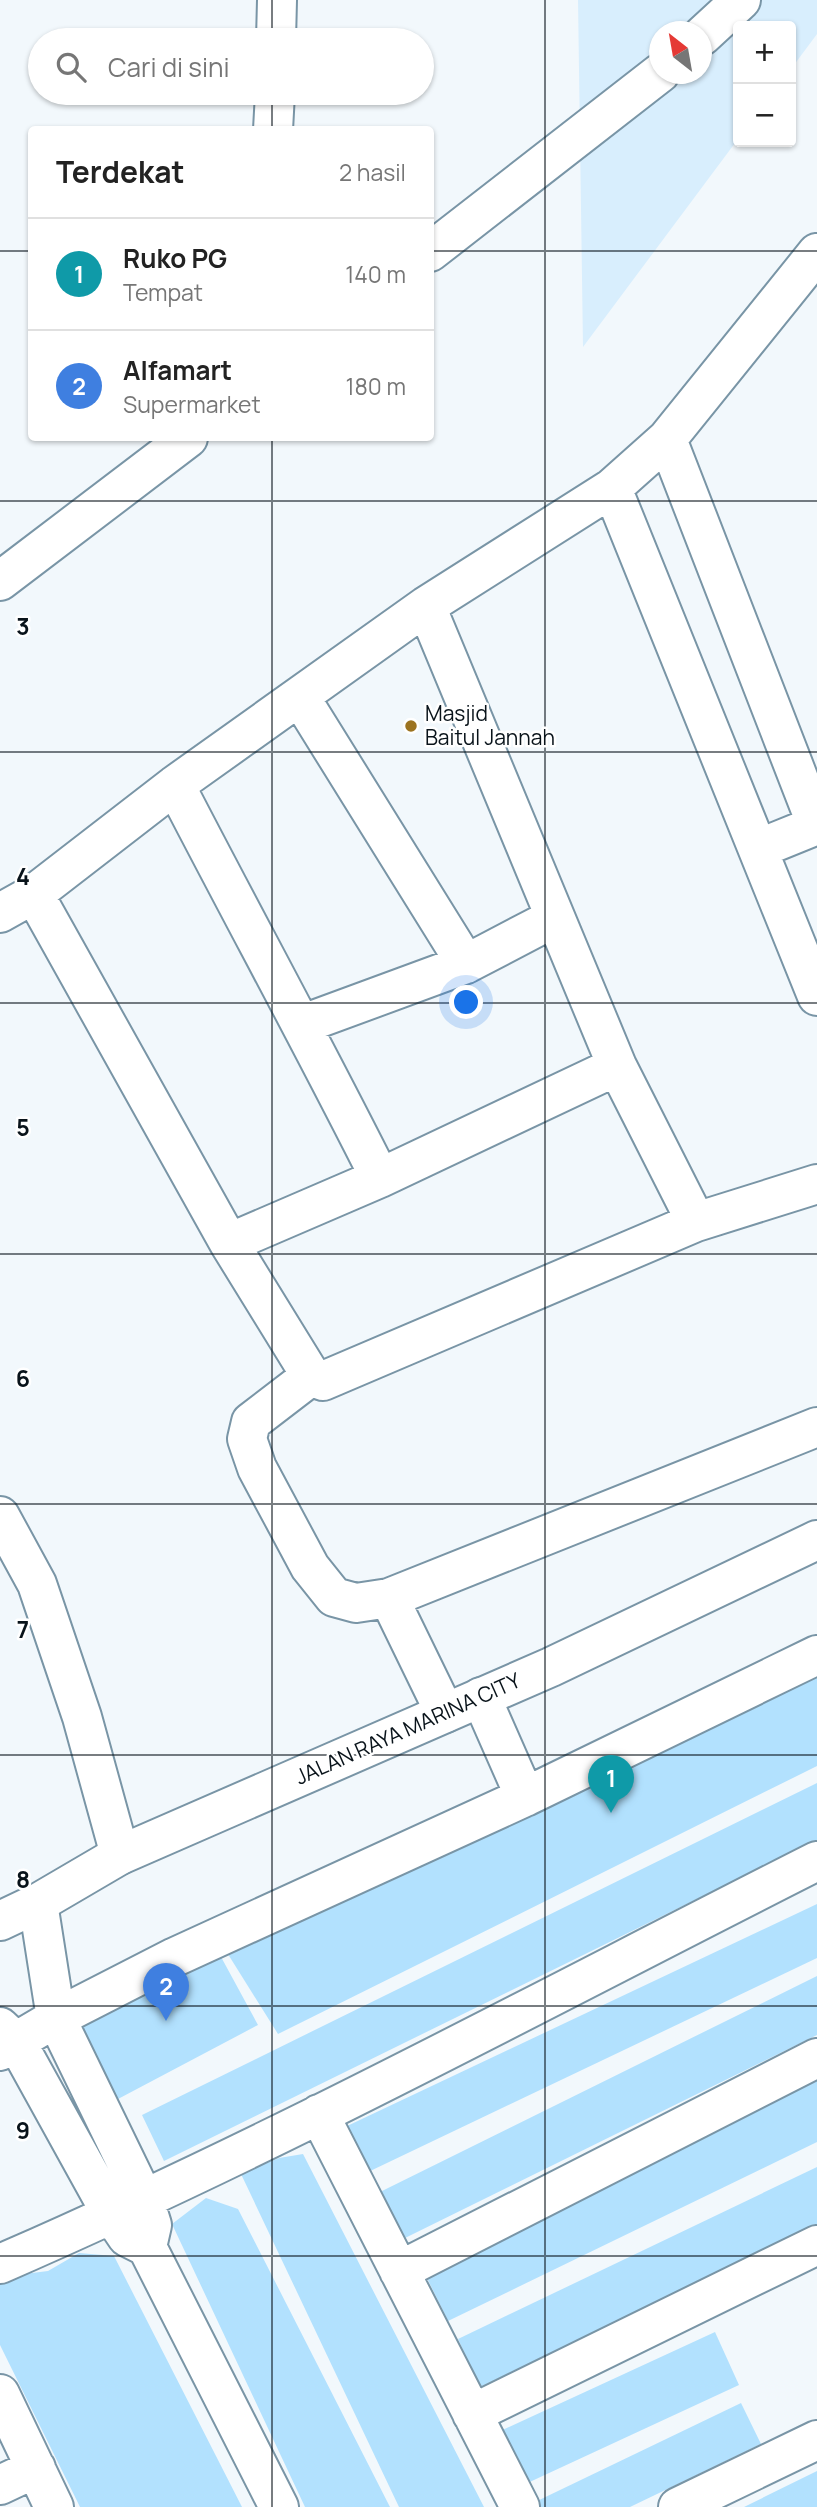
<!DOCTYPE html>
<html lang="id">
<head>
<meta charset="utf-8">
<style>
  body { margin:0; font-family:Manrope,sans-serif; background:#f6f6f6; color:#222 }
  .controls { position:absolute; right:21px; top:21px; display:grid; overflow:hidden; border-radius:7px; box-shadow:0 2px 5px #0004 }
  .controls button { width:63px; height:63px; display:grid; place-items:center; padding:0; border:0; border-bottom:2px solid #e0e0e0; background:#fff; color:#222; font:35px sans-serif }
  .compass { position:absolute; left:649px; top:21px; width:63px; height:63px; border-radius:50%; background:#fff; box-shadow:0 2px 5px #0004; rotate:329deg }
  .you { position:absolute; left:467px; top:1003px; width:24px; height:24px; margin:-18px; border:5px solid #fff; border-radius:50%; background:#1a73e8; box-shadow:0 0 0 10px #1a73e833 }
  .badge { display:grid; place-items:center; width:46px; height:46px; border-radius:50%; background:#ea580c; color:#fff; font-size:23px; font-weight:700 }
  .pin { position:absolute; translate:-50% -58px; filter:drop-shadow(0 2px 4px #0008) }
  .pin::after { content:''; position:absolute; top:37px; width:24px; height:21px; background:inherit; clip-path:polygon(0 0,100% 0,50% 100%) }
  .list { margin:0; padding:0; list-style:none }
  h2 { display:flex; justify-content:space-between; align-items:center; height:91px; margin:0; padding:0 28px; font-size:30px }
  h2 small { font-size:23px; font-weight:400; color:#767676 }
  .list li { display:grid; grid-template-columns:46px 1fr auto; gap:21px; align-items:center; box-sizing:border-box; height:112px; padding:0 28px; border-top:2px solid #e0e0e0 }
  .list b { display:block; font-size:26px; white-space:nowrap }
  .list p { margin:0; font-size:23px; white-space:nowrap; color:#767676 }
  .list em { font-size:23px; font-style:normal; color:#767676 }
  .icon { flex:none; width:38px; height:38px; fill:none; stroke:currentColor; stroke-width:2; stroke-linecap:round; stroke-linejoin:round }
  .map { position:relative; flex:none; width:817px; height:2507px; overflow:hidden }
  .search { position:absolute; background:#fff; box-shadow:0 2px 5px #0004; left:28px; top:28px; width:406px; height:77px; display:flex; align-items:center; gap:18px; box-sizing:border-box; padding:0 24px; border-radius:38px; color:#767676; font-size:26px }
  .panel { position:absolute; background:#fff; box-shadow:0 2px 5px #0004; left:28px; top:126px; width:406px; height:315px; border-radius:7px }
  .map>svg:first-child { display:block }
  .built { fill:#d8eefd; fill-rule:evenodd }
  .building { fill:#b2e1fe }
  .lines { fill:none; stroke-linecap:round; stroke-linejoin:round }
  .minor-casing { stroke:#7995a6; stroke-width:42 }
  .major-casing { stroke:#7995a6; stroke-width:42 }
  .minor { stroke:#fff; stroke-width:38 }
  .major { stroke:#fff; stroke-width:38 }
  .grid { fill:none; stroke:#09131a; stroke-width:2; stroke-opacity:0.55 }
  .poi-dot { fill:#9b7320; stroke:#fff; stroke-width:2.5 }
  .labels { text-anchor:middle; stroke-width:5; stroke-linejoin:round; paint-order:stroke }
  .poi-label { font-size:21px; fill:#09131a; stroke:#fff; text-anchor:start }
  .street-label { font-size:21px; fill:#09131a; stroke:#fff }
  .grid-label { font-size:23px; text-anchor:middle; font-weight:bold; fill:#09131a; stroke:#fff; stroke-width:5; stroke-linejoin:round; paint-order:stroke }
</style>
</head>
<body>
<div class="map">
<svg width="817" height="2507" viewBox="0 0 817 2507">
  <rect width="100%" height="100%" fill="#f2f8fc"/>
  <path class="built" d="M 578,0 L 817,0 L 817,34 L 791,69 L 791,26 L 738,26 L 738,139 L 583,347 ZM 660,32 L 702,32 L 702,74 L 660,74 Z"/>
  <path class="building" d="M 817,1664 L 817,1766 L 278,2034 L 221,1943 Z
    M 817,1783 L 817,1840 L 164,2161 L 142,2115 Z
    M 817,1904 L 817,1958 L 366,2173 L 345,2127 Z
    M 214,1944 L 258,2025 L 118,2099 L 75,2017 Z
    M 817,1976 L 817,2035 L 403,2239 L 380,2192 Z
    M 817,2080 L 817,2142 L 448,2321 L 423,2270 Z
    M 303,2154 L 484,2507 L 399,2507 L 241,2174 L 279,2158 Z
    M 817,2167 L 817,2226 L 480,2387 L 458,2339 Z
    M 206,2198 L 238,2209 L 390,2507 L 305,2507 L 172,2224 Z
    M 79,2253 L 114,2256 L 242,2507 L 80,2507 L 0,2345 L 0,2277 L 48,2271 Z
    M 715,2332 L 739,2385 L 521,2486 L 496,2433 Z
    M 741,2403 L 761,2444 L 630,2507 L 535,2507 L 533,2503 Z
    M 817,2471 L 817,2507 L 744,2507 Z"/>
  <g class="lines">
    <g class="minor-casing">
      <path id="minor" d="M 702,36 L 741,0
        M 276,40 L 277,0
        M 273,130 L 275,93
        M 430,252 L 660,73
        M 667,439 L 817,826
        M 612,488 L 817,996
        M 0,581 L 188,438
        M 426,606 L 617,1066 L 696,1222
        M 300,697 L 466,964
        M 175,785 C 243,917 314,1046 380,1178
        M 758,849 L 817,825
        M 34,894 L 229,1243 L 311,1376 L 323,1381 L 696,1222 L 817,1184
        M 0,913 L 34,894 L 175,785 L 426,606 L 612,488 L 667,439 L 817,253
        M 303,1024 L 466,964 L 554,918
        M 229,1243 L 380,1178 L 617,1066
        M 311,1376 L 251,1422 L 247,1439 L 257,1468 L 310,1567 L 334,1597 L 356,1603 L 389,1598 L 817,1427
        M 0,1516 L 37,1584 L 82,1717 L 120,1855
        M 389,1598 L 445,1713
        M 481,1697 L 525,1797
        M 0,2027 L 17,2043 L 112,2215 L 127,2237 L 147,2247 L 152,2225 L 144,2199 L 56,2018 L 38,1903
        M 0,2051 L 56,2018 L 175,1957 L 525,1797 L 817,1655
        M 319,2114 L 520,2507
        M 147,2247 L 279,2507
        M 0,2264 C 278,2143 546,1998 817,1861
        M 399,2271 L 817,2058
        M 0,2394 L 54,2507
        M 472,2414 L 817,2245
        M 0,2485 L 36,2468
        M 678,2507 L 817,2440"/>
    </g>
    <g class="major-casing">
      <path id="major" d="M 0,1921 L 38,1903 L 120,1855 L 551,1667 L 817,1540"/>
    </g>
    <use href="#minor" class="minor"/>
    <use href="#major" class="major"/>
  </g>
  <path class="grid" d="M 272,0 L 272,40M 545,0 L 545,2507M 272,93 L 272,130M 0,251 L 32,251M 430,251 L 817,251M 272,438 L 272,2507M 0,501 L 817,501M 0,752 L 817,752M 0,1003 L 817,1003M 0,1254 L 817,1254M 0,1504 L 817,1504M 0,1755 L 817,1755M 0,2006 L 817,2006M 0,2256 L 817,2256"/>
  <circle class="poi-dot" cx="411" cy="726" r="7"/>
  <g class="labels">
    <g class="poi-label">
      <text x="425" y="721">Masjid<tspan x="425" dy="24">Baitul Jannah</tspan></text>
    </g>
    <g class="street-label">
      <text transform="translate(408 1729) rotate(-24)" y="7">JALAN RAYA MARINA CITY</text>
    </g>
  </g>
  <g class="grid-label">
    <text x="23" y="635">3</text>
    <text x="23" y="885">4</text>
    <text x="23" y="1136">5</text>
    <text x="23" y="1387">6</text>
    <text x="23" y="1638">7</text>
    <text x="23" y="1888">8</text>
    <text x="23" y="2139">9</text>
  </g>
</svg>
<div class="controls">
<button>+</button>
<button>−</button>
</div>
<svg class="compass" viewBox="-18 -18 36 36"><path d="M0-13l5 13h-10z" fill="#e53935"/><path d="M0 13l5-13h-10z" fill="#767676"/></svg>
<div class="you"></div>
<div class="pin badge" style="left:611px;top:1813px;background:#0f9aa8">1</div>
<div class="pin badge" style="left:166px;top:2021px;background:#3f7fe0">2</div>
<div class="search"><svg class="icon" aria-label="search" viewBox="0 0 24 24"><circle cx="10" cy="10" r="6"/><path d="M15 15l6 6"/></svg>Cari di sini</div>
<section class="panel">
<h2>Terdekat<small>2 hasil</small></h2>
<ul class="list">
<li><span class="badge" style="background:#0f9aa8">1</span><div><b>Ruko PG</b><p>Tempat</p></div><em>140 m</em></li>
<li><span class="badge" style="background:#3f7fe0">2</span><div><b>Alfamart</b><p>Supermarket</p></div><em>180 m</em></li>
</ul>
</section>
</div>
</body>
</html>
